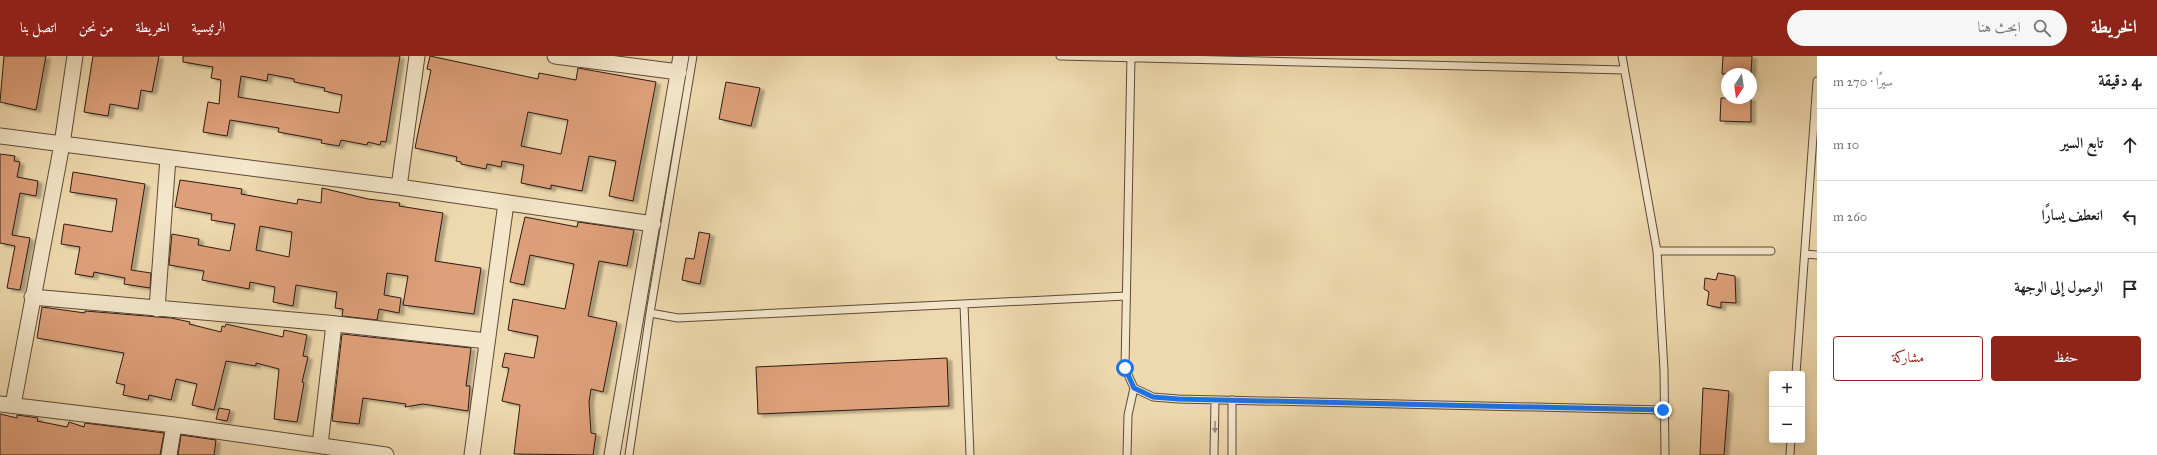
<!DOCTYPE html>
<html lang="ar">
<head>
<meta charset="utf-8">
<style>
  body { margin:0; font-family:"IM FELL Great Primer",Amiri,serif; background:#f6f6f6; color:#222; direction:rtl }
  .controls { position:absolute; right:12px; bottom:12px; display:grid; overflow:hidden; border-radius:4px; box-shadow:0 2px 10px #0003 }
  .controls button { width:36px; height:36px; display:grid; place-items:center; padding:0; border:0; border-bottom:1px solid #e0e0e0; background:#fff; color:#222; font:20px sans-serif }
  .compass { position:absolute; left:1721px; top:12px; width:36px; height:36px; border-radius:50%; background:#fff; box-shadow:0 2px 10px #0003; rotate:193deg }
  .stop { position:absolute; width:12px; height:12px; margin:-9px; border:3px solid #1a73e8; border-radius:50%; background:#fff }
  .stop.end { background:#1a73e8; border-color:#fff; box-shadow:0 1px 4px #0008 }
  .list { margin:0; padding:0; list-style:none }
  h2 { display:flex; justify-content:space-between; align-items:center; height:52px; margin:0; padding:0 16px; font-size:17px }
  h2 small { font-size:13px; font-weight:400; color:#767676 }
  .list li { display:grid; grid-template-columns:26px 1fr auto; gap:12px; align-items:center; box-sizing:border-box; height:72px; padding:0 16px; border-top:1px solid #e0e0e0 }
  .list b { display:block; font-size:15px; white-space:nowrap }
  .list em { font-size:13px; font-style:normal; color:#767676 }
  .actions { display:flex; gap:8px; padding:12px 16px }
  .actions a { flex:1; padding:9px 0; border:1px solid #8f2418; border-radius:4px; text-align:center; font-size:14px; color:#8f2418 }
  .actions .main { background:#8f2418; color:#fff }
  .icon { flex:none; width:22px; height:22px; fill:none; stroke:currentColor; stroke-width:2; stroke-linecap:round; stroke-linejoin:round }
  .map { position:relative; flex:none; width:1817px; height:399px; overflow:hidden; direction:ltr }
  header { display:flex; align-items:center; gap:24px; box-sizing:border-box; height:56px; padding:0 20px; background:#8f2418; color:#fff }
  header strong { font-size:19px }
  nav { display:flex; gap:22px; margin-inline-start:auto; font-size:14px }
  .search { width:280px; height:36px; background:#f6f6f6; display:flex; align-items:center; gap:10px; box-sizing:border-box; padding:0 14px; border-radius:22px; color:#767676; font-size:15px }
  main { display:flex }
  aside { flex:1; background:#fff }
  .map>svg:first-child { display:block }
  .building { fill:#dea07a; stroke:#2d1912; fill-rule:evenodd; filter:url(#shadow) }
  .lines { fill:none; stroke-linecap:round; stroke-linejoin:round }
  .service-casing { stroke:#5d4939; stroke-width:9 }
  .minor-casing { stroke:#5d4939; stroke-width:17 }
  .service { stroke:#f4e6ca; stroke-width:7 }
  .minor { stroke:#f4e6ca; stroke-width:15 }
  .oneway { fill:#9a8a77 }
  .route { stroke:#1a73e8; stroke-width:5 }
</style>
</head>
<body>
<header>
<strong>الخريطة</strong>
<div class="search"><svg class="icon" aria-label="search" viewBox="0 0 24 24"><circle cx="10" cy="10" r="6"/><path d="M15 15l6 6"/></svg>ابحث هنا</div>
<nav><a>الرئيسية</a><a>الخريطة</a><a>من نحن</a><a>اتصل بنا</a></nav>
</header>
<main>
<aside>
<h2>4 دقيقة<small>سيرًا · 270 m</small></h2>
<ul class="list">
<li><svg class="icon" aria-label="ahead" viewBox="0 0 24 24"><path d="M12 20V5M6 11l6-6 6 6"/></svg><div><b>تابع السير</b></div><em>10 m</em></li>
<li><svg class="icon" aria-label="left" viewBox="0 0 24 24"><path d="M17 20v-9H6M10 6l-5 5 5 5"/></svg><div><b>انعطف يسارًا</b></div><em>260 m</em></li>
<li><svg class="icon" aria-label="arrive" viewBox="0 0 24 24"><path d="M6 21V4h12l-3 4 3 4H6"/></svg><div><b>الوصول إلى الوجهة</b></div></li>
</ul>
<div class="actions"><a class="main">حفظ</a><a>مشاركة</a></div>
</aside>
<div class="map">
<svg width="1817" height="399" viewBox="0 0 1817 399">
  <defs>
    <filter id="shadow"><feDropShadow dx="4.5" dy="2.5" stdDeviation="1" flood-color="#0004"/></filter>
  </defs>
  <rect width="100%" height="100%" fill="#eed9ae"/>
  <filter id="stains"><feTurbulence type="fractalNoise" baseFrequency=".005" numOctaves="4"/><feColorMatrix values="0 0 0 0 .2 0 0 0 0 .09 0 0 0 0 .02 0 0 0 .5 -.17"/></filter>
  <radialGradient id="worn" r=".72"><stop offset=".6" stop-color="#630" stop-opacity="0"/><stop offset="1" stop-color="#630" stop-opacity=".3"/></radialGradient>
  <path class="building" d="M 4,0 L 46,0 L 36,54 L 0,46 Z
    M 93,0 L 159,0 L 152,36 L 141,34 L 138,53 L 110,48 L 108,60 L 84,56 Z
    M 183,0 L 400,0 L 386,86 L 381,85 L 380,89 L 368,86 L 367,89 L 341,84 L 339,90 L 321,87 L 322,84 L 278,76 L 279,72 L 230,64 L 227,80 L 203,76 L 208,46 L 219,48 L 221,24 L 211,22 L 213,11 L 183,6 ZM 268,18 L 294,23 L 294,26 L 325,32 L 324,35 L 342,39 L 339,57 L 238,41 L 241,20 L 267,25 Z
    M 430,0 L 538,23 L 539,17 L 576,24 L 578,12 L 656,26 L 633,145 L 609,140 L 616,105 L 589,100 L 582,135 L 551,129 L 551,133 L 521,127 L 524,109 L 502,105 L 501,111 L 487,108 L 486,113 L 461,108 L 461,106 L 456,105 L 457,101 L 453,100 L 415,92 L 431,14 L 427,13 ZM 528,56 L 568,64 L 561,98 L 521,90 Z
    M 1723,0 L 1752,0 L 1751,18 L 1722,18 Z
    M 726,26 L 760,32 L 751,70 L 719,63 Z
    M 1721,42 L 1751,42 L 1751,66 L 1720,65 Z
    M 0,98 L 15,100 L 14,105 L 20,106 L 17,121 L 38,125 L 36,140 L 20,137 L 12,179 L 30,182 L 20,234 L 7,232 L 15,190 L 0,187 Z
    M 73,116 L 145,128 L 131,214 L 151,217 L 150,232 L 124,228 L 125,222 L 94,216 L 93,221 L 75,218 L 80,191 L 61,188 L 64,168 L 112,176 L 117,143 L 70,136 Z
    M 180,124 L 242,133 L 241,138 L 297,148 L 298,143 L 321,147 L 322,132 L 368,143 L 400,147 L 399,150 L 443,157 L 435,205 L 481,212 L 474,258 L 403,249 L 408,220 L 387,217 L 384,239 L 401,242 L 399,257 L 379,253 L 377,264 L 342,260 L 343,253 L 335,252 L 337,236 L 296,229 L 293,250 L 273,246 L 275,231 L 250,226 L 249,233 L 202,224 L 204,215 L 169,209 L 172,178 L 199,183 L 198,189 L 230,195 L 235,168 L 211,164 L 212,158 L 175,151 ZM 260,170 L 292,176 L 289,201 L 256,194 Z
    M 525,161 L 577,171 L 578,166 L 634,174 L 627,210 L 599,205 L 588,260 L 617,266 L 603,336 L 591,333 L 589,346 L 591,377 L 596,378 L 593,399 L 514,398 L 520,349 L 502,345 L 509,312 L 502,311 L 505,297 L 534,302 L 538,280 L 508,274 L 513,243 L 565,253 L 574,208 L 530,199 L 524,229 L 510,226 Z
    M 699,176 L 710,178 L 700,228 L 682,224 L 686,202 L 694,203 Z
    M 1718,217 L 1735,220 L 1736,247 L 1721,246 L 1721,252 L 1707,249 L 1709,236 L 1704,233 L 1705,222 L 1716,224 Z
    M 42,251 L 85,257 L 85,255 L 171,262 L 190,266 L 189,268 L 221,276 L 222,270 L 225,271 L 226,268 L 283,281 L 284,274 L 307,279 L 303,300 L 308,301 L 302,326 L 304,327 L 297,366 L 274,363 L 279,313 L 256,307 L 256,310 L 226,305 L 214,354 L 192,349 L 197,328 L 176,323 L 171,344 L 149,339 L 148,344 L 123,339 L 125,329 L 116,327 L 124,297 L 37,282 Z
    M 342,278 L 471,292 L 466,330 L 470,330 L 468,355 L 423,348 L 405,351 L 406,348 L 363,342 L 359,368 L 332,365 Z
    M 947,302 L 949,350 L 758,358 L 756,311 Z
    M 1703,332 L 1729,335 L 1724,399 L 1700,399 Z
    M 219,352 L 230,354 L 227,365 L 216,363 Z
    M 0,358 L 17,362 L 17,359 L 38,362 L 37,365 L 67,371 L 69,366 L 84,371 L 85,367 L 164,377 L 160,399 L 0,399 Z
    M 181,379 L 216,384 L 214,399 L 178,399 Z"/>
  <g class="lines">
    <g class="service-casing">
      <path id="service" d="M 1060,0 L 1624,14
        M 1622,0 L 1657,195 L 1664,314 L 1665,399
        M 1657,195 L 1771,195
        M 1805,198 L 1817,199
        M 964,249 L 970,399
        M 650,257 L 678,262 L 1126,240
        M 1796,318 L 1817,25
        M 1134,332 L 1153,341 L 1178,343 L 1663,354
        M 629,399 L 650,257 L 693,0
        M 1127,399 L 1128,359 L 1134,332 L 1125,312 L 1131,0
        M 1214,399 L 1215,344
        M 1232,399 L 1232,344
        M 1790,399 L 1791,384"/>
    </g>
    <g class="minor-casing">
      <path id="minor" d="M 555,0 L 679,16
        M 0,80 L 399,131 L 653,168
        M 399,131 L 417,0
        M 32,241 L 327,267 L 487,285
        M 157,253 L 168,102
        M 0,348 L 174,369 L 386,399
        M 13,349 L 62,88 L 75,0
        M 320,389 L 334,268
        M 169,399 L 174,369
        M 472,399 L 506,147
        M 612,399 L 681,0"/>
    </g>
    <use href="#service" class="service"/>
    <use href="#minor" class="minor"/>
  </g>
  <defs><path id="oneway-solid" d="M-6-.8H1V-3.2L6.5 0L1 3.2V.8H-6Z"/></defs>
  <use class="oneway" href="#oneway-solid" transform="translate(1215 371) rotate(91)"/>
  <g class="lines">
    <path class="route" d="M 1125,312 L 1134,332 L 1153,341 L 1178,343 L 1663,354"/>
  </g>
  <rect width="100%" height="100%" filter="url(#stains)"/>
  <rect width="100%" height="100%" fill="url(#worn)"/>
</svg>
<div class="controls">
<button>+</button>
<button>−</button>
</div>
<svg class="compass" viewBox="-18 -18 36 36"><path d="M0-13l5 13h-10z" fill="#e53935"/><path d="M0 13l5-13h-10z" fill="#767676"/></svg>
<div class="stop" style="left:1125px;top:312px"></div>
<div class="stop end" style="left:1663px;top:354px"></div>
</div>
</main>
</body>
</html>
